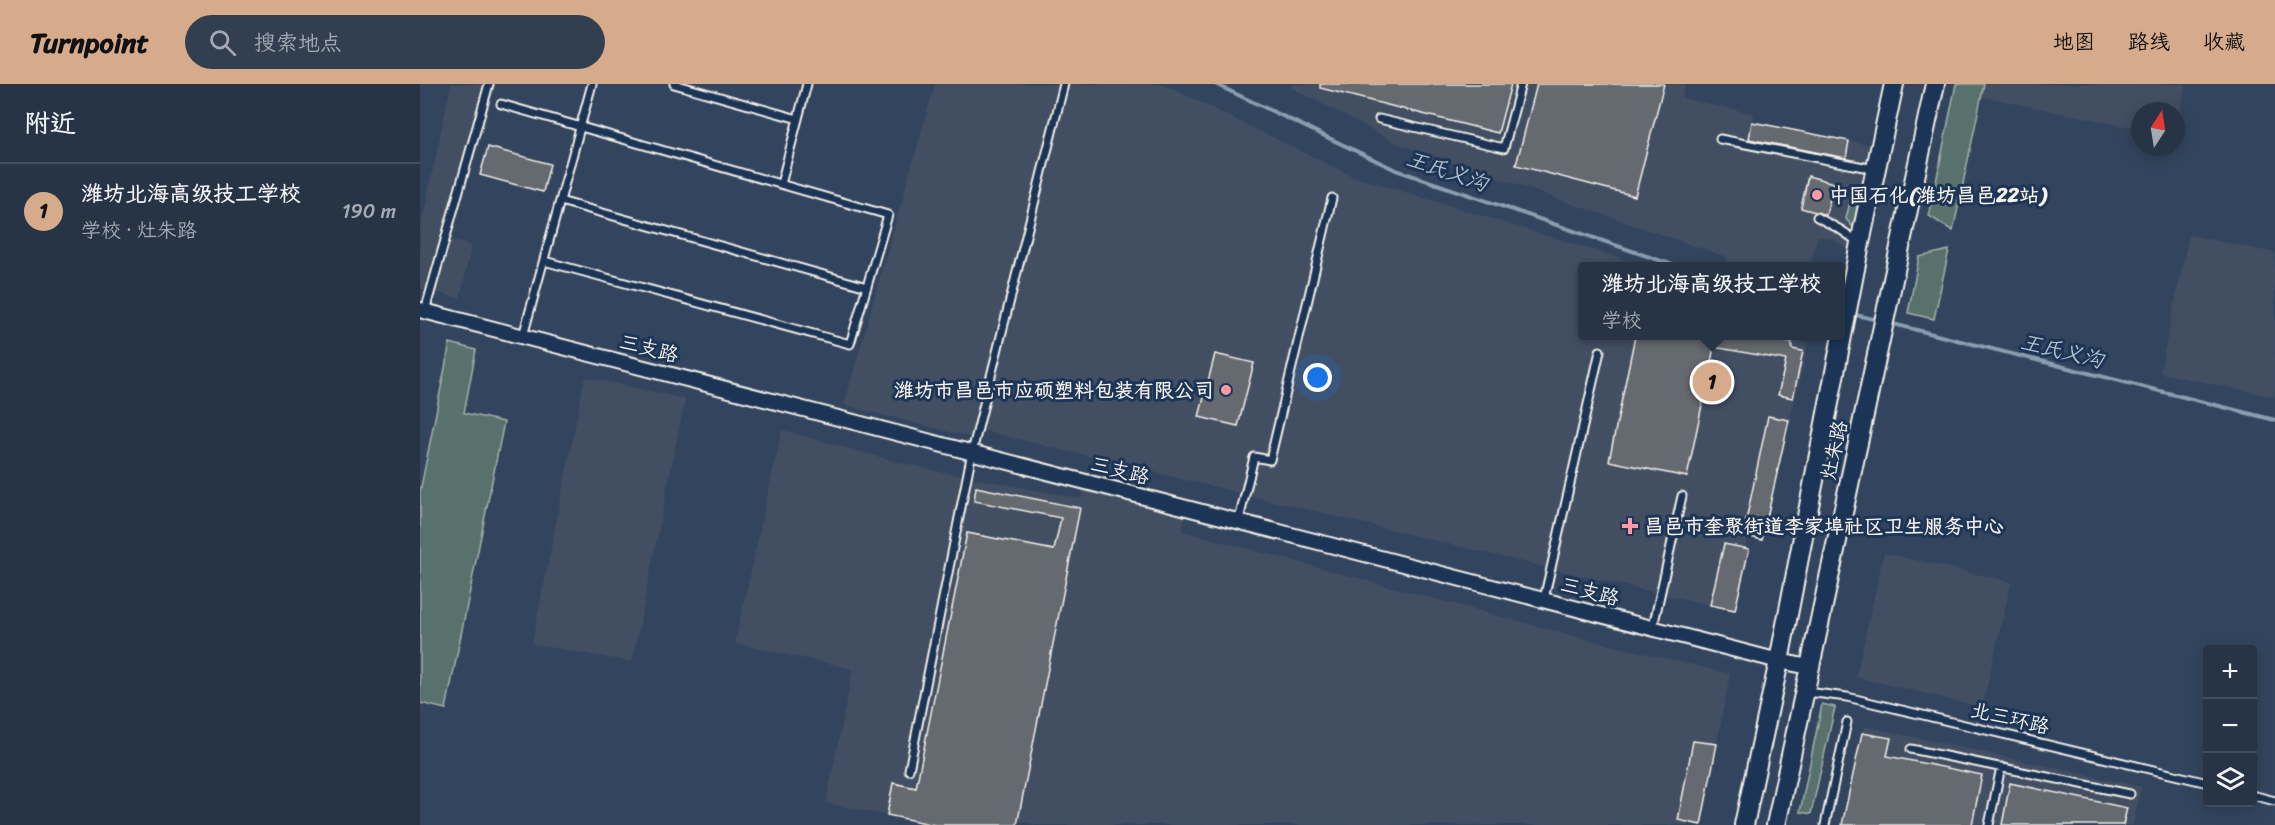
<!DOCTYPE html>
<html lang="zh">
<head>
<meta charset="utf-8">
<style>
  body { margin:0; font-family:Sriracha,"LXGW WenKai TC",sans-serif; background:#323f51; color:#f1f3f6 }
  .controls { position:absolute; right:18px; bottom:18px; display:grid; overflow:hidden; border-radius:6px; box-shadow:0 3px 15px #0003 }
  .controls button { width:54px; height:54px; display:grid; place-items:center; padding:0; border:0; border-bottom:2px solid #424f5f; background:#263446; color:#f1f3f6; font:30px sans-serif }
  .compass { position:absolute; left:1711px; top:18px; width:54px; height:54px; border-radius:50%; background:#263446; box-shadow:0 3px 15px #0003; rotate:12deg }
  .you { position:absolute; left:898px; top:294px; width:21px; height:21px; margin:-15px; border:4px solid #fff; border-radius:50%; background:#1a73e8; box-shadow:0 0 0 9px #1a73e833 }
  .badge { display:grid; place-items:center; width:39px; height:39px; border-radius:50%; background:#d6ab8b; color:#111; font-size:20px; font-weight:700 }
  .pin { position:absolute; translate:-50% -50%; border:3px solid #fff; box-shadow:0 2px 6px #0006 }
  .popup { position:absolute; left:1158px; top:178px; width:267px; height:78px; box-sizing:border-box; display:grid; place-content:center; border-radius:6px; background:#263446; filter:drop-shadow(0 2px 4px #0005); font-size:20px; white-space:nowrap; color:#a4aab3 }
  .popup b { font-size:22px; color:#f1f3f6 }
  .popup::after { content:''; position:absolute; left:50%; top:100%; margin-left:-12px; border:12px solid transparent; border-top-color:#263446 }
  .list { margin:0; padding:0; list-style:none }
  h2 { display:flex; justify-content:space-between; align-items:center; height:78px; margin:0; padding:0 24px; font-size:26px }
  h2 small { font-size:20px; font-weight:400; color:#a4aab3 }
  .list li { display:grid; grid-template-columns:39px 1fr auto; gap:18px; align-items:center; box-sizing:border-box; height:96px; padding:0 24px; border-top:2px solid #424f5f }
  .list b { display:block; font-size:22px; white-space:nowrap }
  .list p { margin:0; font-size:20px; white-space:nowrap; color:#a4aab3 }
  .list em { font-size:20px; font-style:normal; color:#a4aab3 }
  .icon { flex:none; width:33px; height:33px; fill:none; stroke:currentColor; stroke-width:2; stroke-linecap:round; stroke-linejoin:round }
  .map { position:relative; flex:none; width:1855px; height:741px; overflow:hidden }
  header { display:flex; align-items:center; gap:36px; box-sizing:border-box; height:84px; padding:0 30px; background:#d6ab8b; color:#111 }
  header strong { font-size:28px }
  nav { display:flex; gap:33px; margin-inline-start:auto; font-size:21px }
  .search { width:420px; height:54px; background:#323f51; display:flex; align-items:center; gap:15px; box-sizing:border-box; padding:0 21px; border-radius:33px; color:#a4aab3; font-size:22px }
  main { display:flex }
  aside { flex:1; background:#263446 }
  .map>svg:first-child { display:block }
  .built { fill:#425063 }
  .green { fill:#58716d; stroke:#a6b1aa; stroke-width:1.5 }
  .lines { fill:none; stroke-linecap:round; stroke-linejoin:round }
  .stream { stroke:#899eaf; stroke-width:4 }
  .building { fill:#65696f; stroke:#f4f1e8; stroke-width:1.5 }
  .service-casing { stroke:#f4f1e8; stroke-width:11 }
  .minor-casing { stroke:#f4f1e8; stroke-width:18 }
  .secondary-casing { stroke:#f4f1e8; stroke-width:22 }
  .service { stroke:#1d3557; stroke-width:7 }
  .minor { stroke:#1d3557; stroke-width:14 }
  .secondary { stroke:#1d3557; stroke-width:18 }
  .poi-dot { fill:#ff9aa2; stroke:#1d3557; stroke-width:2 }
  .labels { text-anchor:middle; stroke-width:6; stroke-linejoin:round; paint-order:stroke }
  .poi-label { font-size:20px; font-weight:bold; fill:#f4f1e8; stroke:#1d3557; text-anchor:start }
  .street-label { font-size:20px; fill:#f4f1e8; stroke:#1d3557 }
  .water-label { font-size:21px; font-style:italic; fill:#b6c0c7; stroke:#1d3557 }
</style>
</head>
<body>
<header>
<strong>Turnpoint</strong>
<div class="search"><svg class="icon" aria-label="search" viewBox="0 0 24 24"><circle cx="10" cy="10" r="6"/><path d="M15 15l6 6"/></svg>搜索地点</div>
<nav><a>地图</a><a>路线</a><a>收藏</a></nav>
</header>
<main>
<aside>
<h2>附近<small></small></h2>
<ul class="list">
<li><span class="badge">1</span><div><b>潍坊北海高级技工学校</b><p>学校 · 灶朱路</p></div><em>190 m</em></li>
</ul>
</aside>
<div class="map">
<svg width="1855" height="741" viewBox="0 0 1855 741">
  <rect width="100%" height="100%" fill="#33455e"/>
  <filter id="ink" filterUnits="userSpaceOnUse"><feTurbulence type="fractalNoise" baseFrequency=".0167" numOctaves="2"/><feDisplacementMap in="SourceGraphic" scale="12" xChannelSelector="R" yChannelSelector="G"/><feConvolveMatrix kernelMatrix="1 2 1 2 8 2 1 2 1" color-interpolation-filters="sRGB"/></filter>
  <g filter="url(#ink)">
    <path class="built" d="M 31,0 L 76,0 L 31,156 L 51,162 L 40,214 L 0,204 L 0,148 Z
      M 515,0 L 738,0 L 753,5 L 932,92 L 1225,182 L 1163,182 L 1163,252 L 1373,252 L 1372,255 L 1388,259 L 1342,456 L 1328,453 L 1325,465 L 1304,460 L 1290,521 L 1137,486 L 565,347 L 551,347 L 550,353 L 424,321 Z
      M 873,0 L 1265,0 L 1262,14 L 1334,30 L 1333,38 L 1453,62 L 1431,167 L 1412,155 L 1397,152 L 1390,182 L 1306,182 L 1307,173 L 979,60 L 872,4 Z
      M 1564,0 L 1766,0 L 1756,45 L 1756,27 L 1720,27 L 1720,45 L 1561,12 Z
      M 1769,151 L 1855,169 L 1855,313 L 1740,289 Z
      M 165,293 L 265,315 L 212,578 L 112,560 Z
      M 362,346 L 477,378 L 517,387 L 662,415 L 663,405 L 766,428 L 762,447 L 1161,554 L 1310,590 L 1281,741 L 616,741 L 598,737 L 597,741 L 515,741 L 406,719 L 433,585 L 315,559 Z
      M 1464,469 L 1591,498 L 1562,623 L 1436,593 Z
      M 1444,642 L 1721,703 L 1713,741 L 1422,741 Z"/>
    <path class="green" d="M 1536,0 L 1564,0 L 1533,147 L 1509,132 Z
      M 1446,98 L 1435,145 L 1426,135 L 1434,101 Z
      M 1529,166 L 1514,235 L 1488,229 L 1499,173 Z
      M 30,259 L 56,266 L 44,329 L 84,338 L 26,625 L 0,619 L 0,408 Z
      M 1402,620 L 1415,623 L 1391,730 L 1380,728 Z"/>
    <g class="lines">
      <path class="stream" d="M 795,0 L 976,86 L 1256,182
        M 1431,230 L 1458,236
        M 1469,239 L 1855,336"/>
    </g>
    <path class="building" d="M 900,0 L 1091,0 L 1078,49 L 900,4 Z
      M 1117,0 L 1244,0 L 1215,112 L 1096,81 Z
      M 1332,38 L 1429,57 L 1426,74 L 1329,55 Z
      M 68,63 L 130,80 L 123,108 L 60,91 Z
      M 1388,92 L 1414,99 L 1406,131 L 1381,124 Z
      M 1215,252 L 1346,252 L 1346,254 L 1372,259 L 1372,265 L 1383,267 L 1373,314 L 1358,311 L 1366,276 L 1294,263 L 1267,393 L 1189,377 Z
      M 795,270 L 834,279 L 818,342 L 779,333 Z
      M 1348,332 L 1369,336 L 1342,456 L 1323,451 Z
      M 556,403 L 660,424 L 597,741 L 515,741 L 467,731 L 473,699 L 496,704 L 547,449 L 634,466 L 641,434 L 554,417 Z
      M 1304,460 L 1329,465 L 1315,526 L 1290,521 Z
      M 1442,649 L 1471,654 L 1467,672 L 1562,691 L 1552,741 L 1422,741 Z
      M 1273,657 L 1297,660 L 1281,741 L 1258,736 Z
      M 1590,699 L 1707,724 L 1703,741 L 1582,741 Z"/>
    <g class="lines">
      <g class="service-casing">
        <path id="service" d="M 254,0 L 378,35
          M 81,20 L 468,131 L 430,260 L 124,177
          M 959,35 L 1084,64 L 1101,0
          M 1300,55 L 1454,85
          M 361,100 L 387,0
          M 140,117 L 447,203
          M 1397,133 L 1421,146 L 1438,158
          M 5,227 L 69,0
          M 103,252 L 172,0
          M 819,436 L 834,373 L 850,376 L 912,114
          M 1124,515 L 1180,267
          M 1233,543 L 1262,412
          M 1387,608 L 1427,613 L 1788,699
          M 1491,665 L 1710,710
          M 489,686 L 552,368 L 644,0
          M 1832,711 L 1855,717
          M 1405,741 L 1427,638
          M 1569,741 L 1581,683"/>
      </g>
      <g class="minor-casing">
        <path id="minor" d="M 0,226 L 1359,577 L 1389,583"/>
      </g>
      <g class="secondary-casing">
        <path id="secondary" d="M 1324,741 L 1359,577 L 1440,159 L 1474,0
          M 1356,741 L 1515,0"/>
      </g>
      <use href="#service" class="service"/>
      <use href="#minor" class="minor"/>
      <use href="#secondary" class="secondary"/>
    </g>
  </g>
  <g class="poi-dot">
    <circle cx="1397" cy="111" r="6"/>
    <circle cx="806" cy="306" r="6"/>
    <path d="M1207 433h6v6h6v6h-6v6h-6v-6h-6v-6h6z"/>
  </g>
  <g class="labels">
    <g class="poi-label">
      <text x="1409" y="118">中国石化(潍坊昌邑22站)</text>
      <text x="794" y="313" text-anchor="end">潍坊市昌邑市应硕塑料包装有限公司</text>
      <text x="1224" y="449">昌邑市奎聚街道李家埠社区卫生服务中心</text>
    </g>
    <g class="street-label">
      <text transform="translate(229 264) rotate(14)" y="7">三支路</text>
      <text transform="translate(1414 366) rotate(-78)" y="7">灶朱路</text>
      <text transform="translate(700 386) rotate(14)" y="7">三支路</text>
      <text transform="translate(1170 507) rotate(15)" y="7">三支路</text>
      <text transform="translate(1590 634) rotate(13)" y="7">北三环路</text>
    </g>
    <g class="water-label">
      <text transform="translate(1027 87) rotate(19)" y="7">王氏义沟</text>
      <text transform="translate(1642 267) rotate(14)" y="7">王氏义沟</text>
    </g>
  </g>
</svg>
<div class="controls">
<button>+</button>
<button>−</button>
<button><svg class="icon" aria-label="layers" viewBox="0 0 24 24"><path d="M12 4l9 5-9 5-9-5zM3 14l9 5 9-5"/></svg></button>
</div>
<svg class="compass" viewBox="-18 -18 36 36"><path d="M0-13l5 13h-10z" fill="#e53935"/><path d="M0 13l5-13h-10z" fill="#a4aab3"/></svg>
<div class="you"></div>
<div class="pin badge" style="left:1292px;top:298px">1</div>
<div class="popup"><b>潍坊北海高级技工学校</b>学校</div>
</div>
</main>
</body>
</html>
